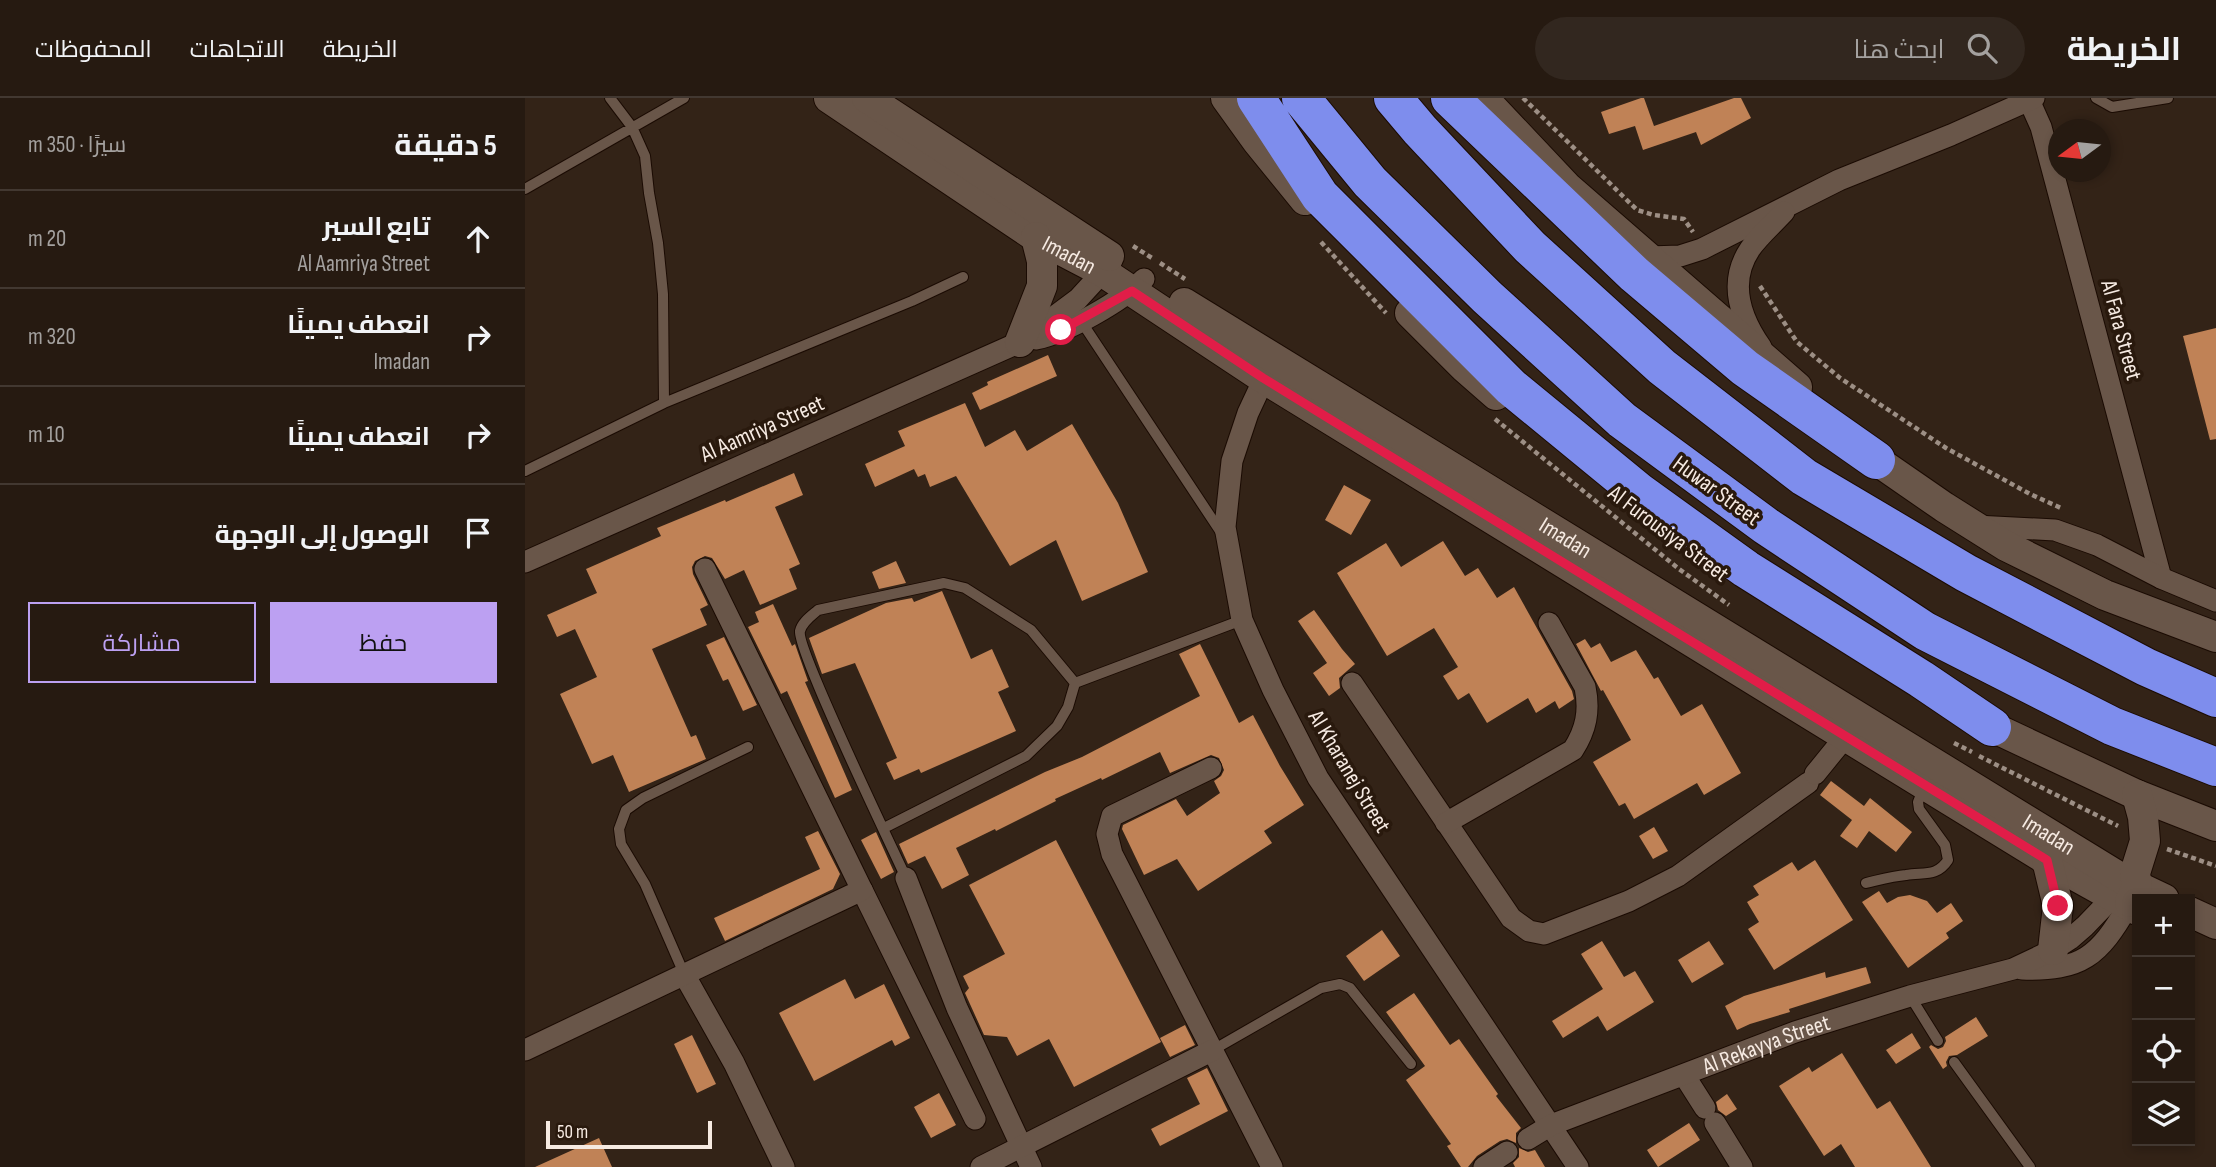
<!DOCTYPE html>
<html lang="ar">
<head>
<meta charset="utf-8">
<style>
  body { margin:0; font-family:"Sofia Sans Condensed",Cairo,sans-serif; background:#32271f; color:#f1f3f6; direction:rtl }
  .controls { position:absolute; right:21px; bottom:21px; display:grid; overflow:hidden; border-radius:0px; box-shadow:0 4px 10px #0003 }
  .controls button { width:63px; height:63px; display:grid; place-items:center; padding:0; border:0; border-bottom:2px solid #423831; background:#261a11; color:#f1f3f6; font:35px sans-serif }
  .compass { position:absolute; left:1523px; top:21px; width:63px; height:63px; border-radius:50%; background:#261a11; box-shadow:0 4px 10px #0003; rotate:255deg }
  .scale { position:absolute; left:21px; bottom:18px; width:166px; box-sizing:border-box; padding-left:7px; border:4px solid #f6eae2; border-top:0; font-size:19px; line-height:24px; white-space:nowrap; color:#f6eae2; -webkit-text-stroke:5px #29190d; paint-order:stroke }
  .stop { position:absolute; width:21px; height:21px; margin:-16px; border:5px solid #e11d48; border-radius:50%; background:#fff }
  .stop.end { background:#e11d48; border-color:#fff; box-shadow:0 2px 7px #0008 }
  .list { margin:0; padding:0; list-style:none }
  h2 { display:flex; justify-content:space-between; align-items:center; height:91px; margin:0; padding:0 28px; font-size:30px }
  h2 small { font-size:23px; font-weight:400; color:#a4a19f }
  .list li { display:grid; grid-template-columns:46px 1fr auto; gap:21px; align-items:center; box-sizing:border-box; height:98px; padding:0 28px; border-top:2px solid #423831 }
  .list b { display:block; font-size:26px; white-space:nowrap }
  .list p { margin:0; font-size:23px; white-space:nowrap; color:#a4a19f }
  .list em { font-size:23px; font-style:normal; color:#a4a19f }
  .actions { display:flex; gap:14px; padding:21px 28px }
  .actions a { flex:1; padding:16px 0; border:2px solid #bca0f2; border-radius:0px; text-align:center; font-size:24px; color:#bca0f2 }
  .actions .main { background:#bca0f2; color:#111 }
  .icon { flex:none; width:38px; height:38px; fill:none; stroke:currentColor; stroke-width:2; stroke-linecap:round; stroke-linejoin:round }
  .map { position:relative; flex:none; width:1691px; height:1069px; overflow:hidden; direction:ltr }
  header { display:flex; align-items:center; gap:42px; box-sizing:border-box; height:98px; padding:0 35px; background:#261a11; border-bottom:2px solid #423831 }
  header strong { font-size:33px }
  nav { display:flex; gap:38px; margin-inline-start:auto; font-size:24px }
  .search { width:490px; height:63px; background:#32271f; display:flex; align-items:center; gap:18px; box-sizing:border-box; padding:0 24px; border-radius:38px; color:#a4a19f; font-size:26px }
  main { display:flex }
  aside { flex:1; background:#261a11 }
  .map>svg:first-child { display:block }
  .building { fill:#c08256 }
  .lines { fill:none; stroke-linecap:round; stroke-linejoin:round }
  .lane-casing { stroke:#1b0b03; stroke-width:12 }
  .street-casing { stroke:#1b0b03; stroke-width:23 }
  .secondary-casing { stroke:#1b0b03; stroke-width:32 }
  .highway-casing { stroke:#1b0b03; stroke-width:40 }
  .path { stroke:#9d8f85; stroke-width:4.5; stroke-dasharray:5 3.5; stroke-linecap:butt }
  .lane { stroke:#695649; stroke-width:10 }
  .street { stroke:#695649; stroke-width:21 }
  .secondary { stroke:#695649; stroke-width:30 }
  .highway { stroke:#7e8ded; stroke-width:38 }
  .route { stroke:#e11d48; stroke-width:9 }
  .labels { text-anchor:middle; stroke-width:7; stroke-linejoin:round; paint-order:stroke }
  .street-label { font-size:23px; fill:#f6eae2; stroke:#29190d }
</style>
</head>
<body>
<header>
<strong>الخريطة</strong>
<div class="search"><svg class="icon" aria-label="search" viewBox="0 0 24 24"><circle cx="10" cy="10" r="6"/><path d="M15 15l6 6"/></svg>ابحث هنا</div>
<nav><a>الخريطة</a><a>الاتجاهات</a><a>المحفوظات</a></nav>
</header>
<main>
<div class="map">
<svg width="1691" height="1069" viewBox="0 0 1691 1069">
  <rect width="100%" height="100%" fill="#332317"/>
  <path class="building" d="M 1116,0 L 1119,0 L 1129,28 L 1209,0 L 1216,0 L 1226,20 L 1176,47 L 1171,34 L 1118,52 L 1110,28 L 1084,36 L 1076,14 Z
    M 1691,230 L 1691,341 L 1685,342 L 1658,238 Z
    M 523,257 L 532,278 L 455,312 L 447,295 L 463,287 L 462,284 Z
    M 440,305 L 460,349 L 490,332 L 502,353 L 547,326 L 593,405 L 623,474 L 557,503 L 531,442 L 485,468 L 431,378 L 405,389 L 400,376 L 393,379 L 389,371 L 350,389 L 340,366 L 380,348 L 373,333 Z
    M 269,375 L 278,397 L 250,409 L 275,466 L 264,471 L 272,491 L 235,507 L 219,472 L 200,481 L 187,460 L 180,458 L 170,463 L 167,469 L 168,476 L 183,507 L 175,511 L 182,527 L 127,551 L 166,639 L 171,637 L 181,661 L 104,694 L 88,657 L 67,666 L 48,624 L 35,596 L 72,579 L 50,531 L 32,539 L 22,517 L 72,495 L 61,471 L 136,438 L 132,430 L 200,402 L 201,404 Z
    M 819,387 L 846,402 L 826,437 L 800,422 Z
    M 918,443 L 940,478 L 953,470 L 972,500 L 989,489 L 1047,593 L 1049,601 L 1034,611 L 1030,603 L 1011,615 L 1003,600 L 962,625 L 944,595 L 933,602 L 918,578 L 933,569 L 909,530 L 862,558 L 812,475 L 861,445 L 876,469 Z
    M 371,463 L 381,485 L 354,491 L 347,474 Z
    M 417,493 L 446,561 L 467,551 L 484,589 L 473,594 L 491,633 L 396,675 L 394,671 L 369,682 L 361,665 L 372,660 L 330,565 L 297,576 L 284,540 L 361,505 L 387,500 L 389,504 Z
    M 248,506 L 267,548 L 270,546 L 283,583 L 280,584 L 327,692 L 310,700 L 262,593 L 256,596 L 223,529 L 234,524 L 230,514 Z
    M 789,512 L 817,551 L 830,566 L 814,580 L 815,590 L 804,598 L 788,575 L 802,565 L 773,523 Z
    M 199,539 L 232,607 L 218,613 L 203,581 L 198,583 L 181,547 Z
    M 1060,541 L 1066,550 L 1075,545 L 1086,564 L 1111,552 L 1129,581 L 1133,579 L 1156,618 L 1177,606 L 1216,675 L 1179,697 L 1172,685 L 1109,721 L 1100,705 L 1094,708 L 1068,664 L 1106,642 L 1078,592 L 1076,593 L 1051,546 Z
    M 675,546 L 714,625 L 728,617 L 755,668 L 779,707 L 739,733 L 747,745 L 673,793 L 652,761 L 619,777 L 597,731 L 598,727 L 651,701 L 662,718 L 695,695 L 689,683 L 696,678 L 699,672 L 694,660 L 686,657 L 645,675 L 635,654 L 577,682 L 576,680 L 530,701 L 531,703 L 471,733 L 470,731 L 431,750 L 444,777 L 417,791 L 400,758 L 383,766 L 374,746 L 520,674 L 557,659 L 675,598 L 654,556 Z
    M 1306,683 L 1339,708 L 1345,700 L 1387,734 L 1371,754 L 1344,733 L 1332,750 L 1315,738 L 1327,722 L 1295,697 Z
    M 1129,729 L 1143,753 L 1128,761 L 1114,738 Z
    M 293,733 L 315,776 L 308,791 L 200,843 L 189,820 L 295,771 L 280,739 Z
    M 351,734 L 369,774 L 356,781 L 336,742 Z
    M 531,742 L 636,944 L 549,989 L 524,941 L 492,958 L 482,939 L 459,937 L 440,895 L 444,890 L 438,878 L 480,856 L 444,787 Z
    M 1290,762 L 1328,822 L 1249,872 L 1223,831 L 1234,824 L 1222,804 L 1234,797 L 1228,788 L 1267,764 L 1273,773 Z
    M 1354,793 L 1362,805 L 1373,799 L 1385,797 L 1402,803 L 1412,815 L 1426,805 L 1438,823 L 1421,835 L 1424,840 L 1383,870 L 1337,804 Z
    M 857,832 L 875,858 L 839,883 L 821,858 Z
    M 1077,843 L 1099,879 L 1110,873 L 1129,904 L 1082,933 L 1073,918 L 1038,940 L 1027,923 L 1078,891 L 1056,856 Z
    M 1184,843 L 1199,866 L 1167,885 L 1153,862 Z
    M 1341,869 L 1346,885 L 1264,911 L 1265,914 L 1225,926 L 1212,932 L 1200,908 L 1219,898 L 1300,874 L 1301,880 Z
    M 320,881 L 330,901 L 359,886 L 385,940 L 370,948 L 367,942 L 289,983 L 254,915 Z
    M 889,895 L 925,947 L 934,941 L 973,996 L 971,998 L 996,1030 L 991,1035 L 991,1045 L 982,1041 L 975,1043 L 952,1058 L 943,1069 L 936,1069 L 922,1048 L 926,1046 L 881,982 L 900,968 L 861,914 Z
    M 1451,919 L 1463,938 L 1432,957 L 1424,958 L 1421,964 L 1422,968 L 1418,971 L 1404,949 L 1406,947 L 1413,951 L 1418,949 L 1421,943 L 1420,939 Z
    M 660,927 L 670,947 L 645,959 L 635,940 Z
    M 1387,935 L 1396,950 L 1371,966 L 1361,952 Z
    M 167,937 L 191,986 L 172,995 L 149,946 Z
    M 1317,955 L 1352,1011 L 1365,1003 L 1406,1069 L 1330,1069 L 1316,1046 L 1299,1058 L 1254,988 L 1284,969 L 1287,974 Z
    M 682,970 L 703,1013 L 635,1048 L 626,1031 L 675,1006 L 662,980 Z
    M 414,995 L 431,1027 L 406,1040 L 389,1009 Z
    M 1202,996 L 1212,1011 L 1201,1018 L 1193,1012 L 1191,1004 Z
    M 1164,1025 L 1175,1042 L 1133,1069 L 1122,1052 Z
    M 74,1040 L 87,1069 L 10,1069 Z
    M 994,1050 L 1003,1054 L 1010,1052 L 1020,1069 L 990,1069 L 988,1065 L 994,1059 Z"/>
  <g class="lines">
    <g class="lane-casing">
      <path id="lane" d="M 85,0 L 107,29 L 120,58 L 124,95 L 133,145 L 138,196 L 139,305
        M 1571,0 L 1587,9 L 1643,0
        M 0,91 L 159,0
        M 556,223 L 697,436
        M 0,373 L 139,305 L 387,203 L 438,179
        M 359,730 L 501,658 L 532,628 L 543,609 L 550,585 L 717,522
        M 381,780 C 367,749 271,550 275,533 C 277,524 286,518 293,512 L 419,485 L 440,490 L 506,532 L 550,585
        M 1341,785 C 1354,782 1368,778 1381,777 C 1399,774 1412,779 1423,762 L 1420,747 L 1394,711 L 1393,704 L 1399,689
        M 160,878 L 120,786 L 96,746 L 94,731 L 101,712 L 118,700 L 223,649
        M 1385,898 L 1413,943
        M 688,952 L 796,890 L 815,886 L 825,890 L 886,966
        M 1429,964 L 1505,1069"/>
    </g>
    <g class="street-casing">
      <g id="street">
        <path d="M 1503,0 L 1516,29 L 1636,480"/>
        <path d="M 1124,159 L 1155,158 L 1177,151 L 1314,82 L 1426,37 L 1509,0"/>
        <path d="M 511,241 C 541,235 597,203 619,181"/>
        <path d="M 1236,249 C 1215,219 1203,184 1225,151 C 1234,138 1248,126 1259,114"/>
        <path d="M 745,268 L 723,315 L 707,363 L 700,429 L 717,522 L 748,592 L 793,680 L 1053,1069"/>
        <path d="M 1450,428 L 1530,432 L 1572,447 L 1636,480 L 1691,503"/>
        <path d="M 0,464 L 495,244 L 553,201 L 586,165"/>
        <path d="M 827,585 L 986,820 L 1004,833 L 1019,836 L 1104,803 L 1153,778 L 1283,685"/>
        <path d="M 686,670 L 587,718 L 582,736 L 587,756 L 747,1069"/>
        <path d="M 1290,676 L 1321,638"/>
        <path d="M 921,725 L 1048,652 C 1061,632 1065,613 1060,589 L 1024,525"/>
        <path d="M 381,780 L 432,910 L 506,1069"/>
        <path d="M 337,792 L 450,1021"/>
        <path d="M 1497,871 C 1557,873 1574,858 1603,808"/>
        <path d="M 160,878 L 209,965 L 259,1069"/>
        <path d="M 0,952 L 337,792 L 180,471"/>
        <path d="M 1159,977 L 1180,1010"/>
        <path d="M 1190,1025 L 1217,1069"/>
        <path id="s1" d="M 1003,1041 L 1026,1027 L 1270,934 L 1385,898 L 1488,871 L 1528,852 L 1545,841 L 1560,828 L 1587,800"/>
        <path d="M 456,1069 L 688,952"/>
        <path d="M 959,1069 L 982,1054"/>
      </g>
    </g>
    <g class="secondary-casing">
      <g id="secondary">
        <path id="s2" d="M 304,0 L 511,139 L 578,174 L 738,280 L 1522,762 L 1612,812"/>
        <path d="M 342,0 L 584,158"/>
        <path d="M 701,0 L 732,43 L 780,102"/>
        <path d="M 958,0 L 1042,89 L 1272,289"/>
        <path id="s3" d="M 659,205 L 1599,782 L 1639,801"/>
        <path d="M 885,215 L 939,269 L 971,297"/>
        <path d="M 495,244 L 517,188 L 517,163 L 511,139"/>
        <path d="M 1336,349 L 1351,362 L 1419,409 L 1481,448 L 1580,497 L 1691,539"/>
        <path d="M 1448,620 L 1612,697 L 1691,728"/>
        <path d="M 1522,762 L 1533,808 L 1528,852"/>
        <path d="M 1605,804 L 1612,789 L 1610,775 L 1620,743 L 1618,719 L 1612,697"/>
        <path d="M 1665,814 L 1691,826"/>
      </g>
    </g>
    <g class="highway-casing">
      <path id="highway" d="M 731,0 L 795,98 L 986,289 L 1114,394 L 1221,471 L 1396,581 L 1467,629
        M 776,0 L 845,84 L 962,199 L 1097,322 L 1241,428 L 1400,533 L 1587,628 L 1691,669
        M 868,0 L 895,32 L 1005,149 L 1137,269 L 1279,379 L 1441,475 L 1621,569 L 1691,600
        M 925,0 L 1109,176 L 1220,270 L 1351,362"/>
    </g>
    <path class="path" d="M 998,0 L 1112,112 L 1129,117 L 1159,121 L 1168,134
      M 796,144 L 861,215
      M 608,148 L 627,160
      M 635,165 L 660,181
      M 1235,188 L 1272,244 L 1315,280 L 1421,350 L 1505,396 L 1536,410
      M 970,321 L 1154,471 L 1204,507
      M 1429,645 L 1447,654
      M 1454,658 L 1593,728
      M 1642,751 L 1691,768"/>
    <use href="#lane" class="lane"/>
    <use href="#street" class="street"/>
    <use href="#secondary" class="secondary"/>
    <use href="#highway" class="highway"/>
  </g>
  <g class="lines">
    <path class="route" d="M 536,232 L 607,193 L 738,280 L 1522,762 L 1533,808"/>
  </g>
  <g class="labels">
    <g class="street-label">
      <text dy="8" stroke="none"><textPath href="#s2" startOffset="287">Imadan</textPath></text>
      <text transform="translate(1597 232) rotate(75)" y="8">Al Fara Street</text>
      <text transform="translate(237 330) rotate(-24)" y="8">Al Aamriya Street</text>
      <text transform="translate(1192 392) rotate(36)" y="8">Huwar Street</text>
      <text transform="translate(1144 435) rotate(37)" y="8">Al Furousiya Street</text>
      <text dy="8" stroke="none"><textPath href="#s3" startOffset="448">Imadan</textPath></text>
      <text transform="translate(825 673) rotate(59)" y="8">Al Kharanej Street</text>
      <text dy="8" stroke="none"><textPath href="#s3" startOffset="1015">Imadan</textPath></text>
      <text dy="8" stroke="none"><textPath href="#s1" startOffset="257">Al Rekayya Street</textPath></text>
    </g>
  </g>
</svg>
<div class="controls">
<button>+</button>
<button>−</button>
<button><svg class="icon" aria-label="locate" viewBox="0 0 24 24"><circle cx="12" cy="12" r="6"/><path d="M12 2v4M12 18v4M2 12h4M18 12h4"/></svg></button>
<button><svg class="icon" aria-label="layers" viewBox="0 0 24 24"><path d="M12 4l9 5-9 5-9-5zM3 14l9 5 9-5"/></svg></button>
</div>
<svg class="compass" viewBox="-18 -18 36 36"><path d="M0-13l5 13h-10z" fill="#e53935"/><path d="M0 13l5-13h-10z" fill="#a4a19f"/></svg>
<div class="scale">50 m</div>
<div class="stop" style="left:536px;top:232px"></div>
<div class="stop end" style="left:1533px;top:808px"></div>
</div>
<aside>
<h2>5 دقيقة<small>سيرًا · 350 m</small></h2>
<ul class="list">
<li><svg class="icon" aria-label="ahead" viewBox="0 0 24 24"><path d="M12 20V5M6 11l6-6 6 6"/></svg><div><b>تابع السير</b><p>Al Aamriya Street</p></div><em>20 m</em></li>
<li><svg class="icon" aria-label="right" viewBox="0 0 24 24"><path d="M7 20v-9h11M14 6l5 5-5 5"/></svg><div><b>انعطف يمينًا</b><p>Imadan</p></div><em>320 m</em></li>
<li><svg class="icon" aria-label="right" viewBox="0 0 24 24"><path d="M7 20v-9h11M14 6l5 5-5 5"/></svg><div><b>انعطف يمينًا</b></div><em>10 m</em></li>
<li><svg class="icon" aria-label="arrive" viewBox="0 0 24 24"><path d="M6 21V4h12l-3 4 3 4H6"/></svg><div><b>الوصول إلى الوجهة</b></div></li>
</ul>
<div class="actions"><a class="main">حفظ</a><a>مشاركة</a></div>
</aside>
</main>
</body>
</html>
